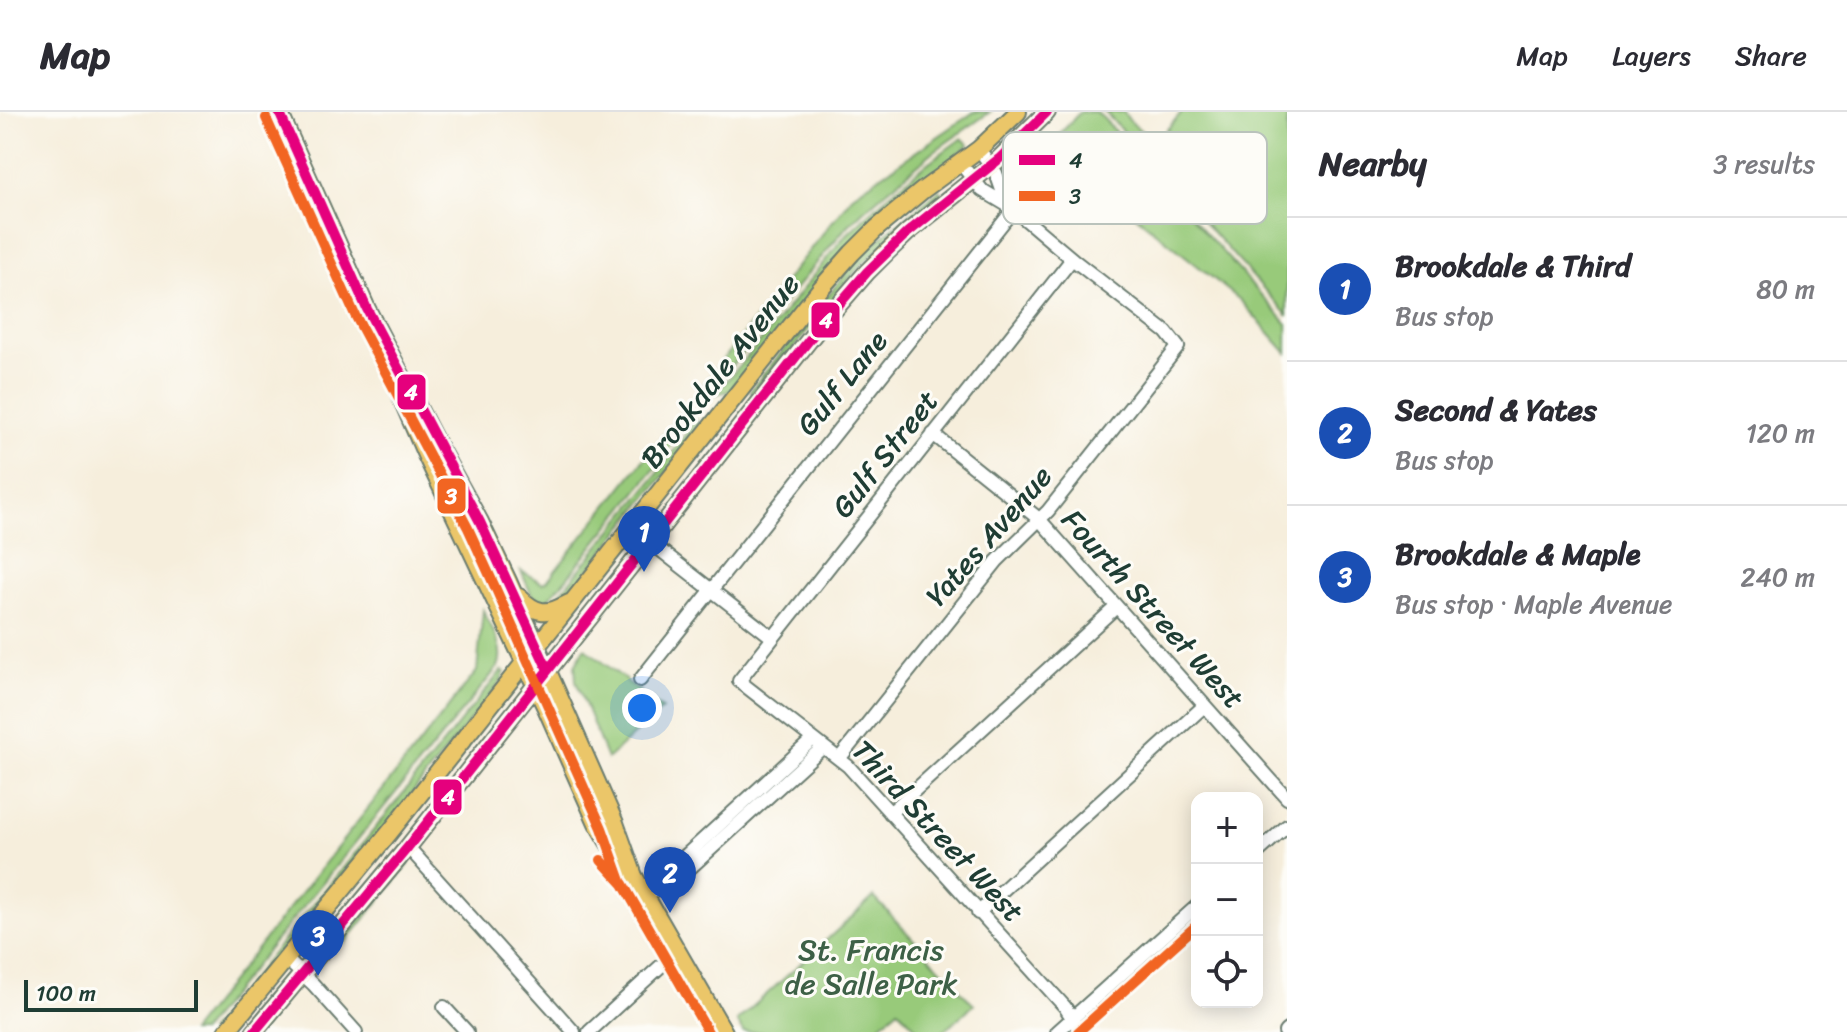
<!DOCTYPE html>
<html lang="en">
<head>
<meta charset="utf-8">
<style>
  body { margin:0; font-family:Sriracha,sans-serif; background:#f7f7f7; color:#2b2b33 }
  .controls { position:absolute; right:24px; bottom:24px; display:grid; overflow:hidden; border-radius:16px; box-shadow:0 4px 20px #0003 }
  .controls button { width:72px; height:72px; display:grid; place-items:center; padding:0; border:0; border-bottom:2px solid #e1e1e2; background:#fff; color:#2b2b33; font:40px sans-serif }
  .scale { position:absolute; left:24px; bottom:20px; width:174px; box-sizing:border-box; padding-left:8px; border:4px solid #1f3d34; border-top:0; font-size:22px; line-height:28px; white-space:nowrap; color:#1f3d34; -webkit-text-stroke:6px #fdfcf7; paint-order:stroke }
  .you { position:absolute; left:642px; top:596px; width:28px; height:28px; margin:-20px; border:6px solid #fff; border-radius:50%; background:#1a73e8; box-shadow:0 0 0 12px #1a73e833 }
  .badge { display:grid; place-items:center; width:52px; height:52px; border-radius:50%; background:#0f766e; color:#fff; font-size:26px; font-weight:700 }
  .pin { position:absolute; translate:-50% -66px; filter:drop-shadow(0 2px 4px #0008) }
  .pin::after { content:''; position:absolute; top:42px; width:28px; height:24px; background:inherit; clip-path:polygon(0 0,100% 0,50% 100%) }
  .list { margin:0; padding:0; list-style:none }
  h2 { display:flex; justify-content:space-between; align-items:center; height:104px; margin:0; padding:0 32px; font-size:34px }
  h2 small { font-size:26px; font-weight:400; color:#7c7c81 }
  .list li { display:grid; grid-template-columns:52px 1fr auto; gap:24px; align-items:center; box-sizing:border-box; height:144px; padding:0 32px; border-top:2px solid #e1e1e2 }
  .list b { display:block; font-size:30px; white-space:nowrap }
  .list p { margin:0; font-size:26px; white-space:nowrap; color:#7c7c81 }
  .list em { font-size:26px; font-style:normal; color:#7c7c81 }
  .icon { flex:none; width:44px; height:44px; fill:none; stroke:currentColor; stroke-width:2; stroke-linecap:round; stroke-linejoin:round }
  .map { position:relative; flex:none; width:1287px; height:920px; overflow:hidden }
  header { display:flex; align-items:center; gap:48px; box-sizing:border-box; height:112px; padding:0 40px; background:#fff; border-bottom:2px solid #e1e1e2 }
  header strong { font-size:38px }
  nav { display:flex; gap:44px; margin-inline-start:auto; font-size:28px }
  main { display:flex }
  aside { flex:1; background:#fff }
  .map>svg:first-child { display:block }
  .green { fill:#98ca7a; stroke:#5c8457; stroke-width:2 }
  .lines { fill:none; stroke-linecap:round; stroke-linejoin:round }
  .minor-casing { stroke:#6a7b6f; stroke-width:16 }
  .major-casing { stroke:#6a7b6f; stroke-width:20 }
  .minor { stroke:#fff; stroke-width:12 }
  .major { stroke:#ebc669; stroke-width:16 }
  .bus-1-casing { stroke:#fdfcf7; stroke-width:16 }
  .bus-2-casing { stroke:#fdfcf7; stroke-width:16 }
  .bus-1 { stroke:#e5007d; stroke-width:10 }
  .bus-2 { stroke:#f26522; stroke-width:10 }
  .labels { text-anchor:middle; stroke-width:6; stroke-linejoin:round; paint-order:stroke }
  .street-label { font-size:30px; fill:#1f3d34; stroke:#fdfcf7 }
  .park-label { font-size:30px; fill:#3d6046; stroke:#fdfcf7 }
  .key { fill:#fdfcf7; stroke:#bac3bc; stroke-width:2 }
  .key-label { font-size:22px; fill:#1f3d34 }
  .line-badge { stroke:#fdfcf7; stroke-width:3 }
  .badge-label { font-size:22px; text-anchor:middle; font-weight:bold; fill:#fff }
</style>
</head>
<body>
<header>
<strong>Map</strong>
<nav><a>Map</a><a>Layers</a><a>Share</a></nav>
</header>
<main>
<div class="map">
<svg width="1287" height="920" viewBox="0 0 1287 920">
  <rect width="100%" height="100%" fill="#fdfcf7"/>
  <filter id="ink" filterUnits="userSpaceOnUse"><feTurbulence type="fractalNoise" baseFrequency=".0125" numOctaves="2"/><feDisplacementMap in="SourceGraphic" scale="16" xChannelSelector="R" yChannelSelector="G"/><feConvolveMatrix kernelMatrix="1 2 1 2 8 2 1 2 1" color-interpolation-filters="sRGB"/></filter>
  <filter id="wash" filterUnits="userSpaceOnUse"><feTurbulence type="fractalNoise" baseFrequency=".006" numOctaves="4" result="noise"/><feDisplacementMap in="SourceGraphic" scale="32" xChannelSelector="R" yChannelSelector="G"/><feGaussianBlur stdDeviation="1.8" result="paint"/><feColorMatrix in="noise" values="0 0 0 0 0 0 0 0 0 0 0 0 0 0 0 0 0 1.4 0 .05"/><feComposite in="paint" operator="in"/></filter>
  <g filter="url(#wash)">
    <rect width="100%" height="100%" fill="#f6eedc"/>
    <path class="green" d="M 974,0 L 990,0 L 933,40 L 863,99 L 842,120 L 713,277 L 710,279 L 703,273 L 854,82 Z
      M 1080,0 L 1096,0 L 1104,7 L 1287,212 L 1287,241 L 1240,188 L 1049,34 Z
      M 1105,0 L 1124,0 L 1129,8 L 1155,31 L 1182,0 L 1287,0 L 1287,203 Z
      M 962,26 L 969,33 L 884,102 L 731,279 L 715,282 L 766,223 L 844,125 L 889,83 L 925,53 Z
      M 939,78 L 942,82 L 893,123 L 858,156 L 767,269 L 754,283 L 750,279 L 856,149 L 877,129 Z
      M 685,296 L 692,302 L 653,359 L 567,466 L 546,489 L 532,484 L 521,459 L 543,471 L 547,469 Z
      M 696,307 L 698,312 L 697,322 L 573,477 L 567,483 L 554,489 L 656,364 Z
      M 483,498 C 491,516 506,536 498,555 L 201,920 L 191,920 L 477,559 Z
      M 585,536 L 662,597 L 607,647 L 576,569 L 575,553 Z
      M 502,558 L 505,560 L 501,569 L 356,752 L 216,920 L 208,920 L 348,750 Z
      M 409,749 L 409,752 L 345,831 L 342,827 L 403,751 Z
      M 874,785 L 974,893 L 943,920 L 920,920 L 898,897 L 873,920 L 743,920 L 737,909 Z"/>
  </g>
  <g filter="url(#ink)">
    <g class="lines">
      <g class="minor-casing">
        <path id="minor" d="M 979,37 L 996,61 L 1004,84 L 1010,94
          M 1072,147 L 739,569 L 848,654 L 1065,895 L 1081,920
          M 933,322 L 1039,407 L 1287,686
          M 650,430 L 773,526
          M 640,568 L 1013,98
          M 839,647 L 997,449 L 1048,399 L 1178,235 L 1166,220 L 1076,150 L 1012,96 L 982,78 L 961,52
          M 890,701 L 1116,495
          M 408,735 L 574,920
          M 1257,741 L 1287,714
          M 668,769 L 671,757 L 813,627
          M 645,785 L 668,769 L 679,766 L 823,635
          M 978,801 L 1204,594
          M 286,847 L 313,872 L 356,920
          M 444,895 L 467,920
          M 589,920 L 676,840
          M 1057,920 L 1197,794
          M 1285,920 L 1287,918"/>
      </g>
      <g class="major-casing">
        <path id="major" d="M 279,0 L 367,197 L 436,330 L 480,410 L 508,469 L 615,711 L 634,764
          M 396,274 L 426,343 L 546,596 L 597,711 L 618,747 L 634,764 L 724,920
          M 519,485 C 537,503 547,503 569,491
          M 226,920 L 390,720 L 821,176 L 852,141 L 877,116 L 923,78 L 979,37 L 1018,0
          M 254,920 L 408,735 L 821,213 L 867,160 L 888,139 L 907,121 L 999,47 L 1047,0"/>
      </g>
      <use href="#minor" class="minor"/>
      <use href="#major" class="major"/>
      <g class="bus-1-casing">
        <path id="bus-1" d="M 279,0 L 367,197 L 480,410 L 548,558
          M 254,920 L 408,735 L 821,213 L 867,160 L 907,121 L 999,47 L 1047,0"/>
      </g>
      <g class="bus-2-casing">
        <path id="bus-2" d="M 266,6 L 355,203 L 468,416 L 495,475 L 602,716 L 621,769
          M 601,748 L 623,772 L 708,920
          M 1078,920 L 1197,813"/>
      </g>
      <use href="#bus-1" class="bus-1"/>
      <use href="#bus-2" class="bus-2"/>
    </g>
  </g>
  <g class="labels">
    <g class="street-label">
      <text transform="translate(720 259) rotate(-52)" y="10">Brookdale Avenue</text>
      <text transform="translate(842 271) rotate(-51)" y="10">Gulf Lane</text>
      <text transform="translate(885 342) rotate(-52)" y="10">Gulf Street</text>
      <text transform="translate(989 424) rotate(-49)" y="10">Yates Avenue</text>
      <text transform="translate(1153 497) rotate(48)" y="10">Fourth Street West</text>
      <text transform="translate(938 719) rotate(47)" y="10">Third Street West</text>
    </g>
    <g class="park-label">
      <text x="871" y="848">St. Francis<tspan x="871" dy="34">de Salle Park</tspan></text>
    </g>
  </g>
  <rect x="1003" y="20" width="264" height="92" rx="12" class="key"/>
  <rect x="1019" y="43" width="36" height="10" fill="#e5007d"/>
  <rect x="1019" y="79" width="36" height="10" fill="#f26522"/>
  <g class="key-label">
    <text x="1069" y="56">4</text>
    <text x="1069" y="92">3</text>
  </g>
  <g class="line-badge">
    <rect x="810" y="189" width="31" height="38" rx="8" fill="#e5007d"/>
    <rect x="396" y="261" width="31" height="38" rx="8" fill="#e5007d"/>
    <rect x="436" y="365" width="31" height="38" rx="8" fill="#f26522"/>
    <rect x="432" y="666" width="31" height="38" rx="8" fill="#e5007d"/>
  </g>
  <g class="badge-label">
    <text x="826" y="216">4</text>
    <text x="411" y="288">4</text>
    <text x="451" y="392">3</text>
    <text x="448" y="693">4</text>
  </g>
</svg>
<div class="controls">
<button>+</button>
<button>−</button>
<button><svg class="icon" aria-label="locate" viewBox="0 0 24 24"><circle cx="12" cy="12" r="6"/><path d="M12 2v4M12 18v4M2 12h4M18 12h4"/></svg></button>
</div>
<div class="scale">100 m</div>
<div class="you"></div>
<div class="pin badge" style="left:644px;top:460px;background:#1a4fb4">1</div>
<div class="pin badge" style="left:670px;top:801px;background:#1a4fb4">2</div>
<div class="pin badge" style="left:318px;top:864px;background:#1a4fb4">3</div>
</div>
<aside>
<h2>Nearby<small>3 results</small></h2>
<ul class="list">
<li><span class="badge" style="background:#1a4fb4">1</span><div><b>Brookdale &amp; Third</b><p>Bus stop</p></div><em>80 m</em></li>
<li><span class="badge" style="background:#1a4fb4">2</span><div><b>Second &amp; Yates</b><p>Bus stop</p></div><em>120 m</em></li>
<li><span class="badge" style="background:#1a4fb4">3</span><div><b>Brookdale &amp; Maple</b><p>Bus stop · Maple Avenue</p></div><em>240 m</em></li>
</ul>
</aside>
</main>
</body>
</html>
